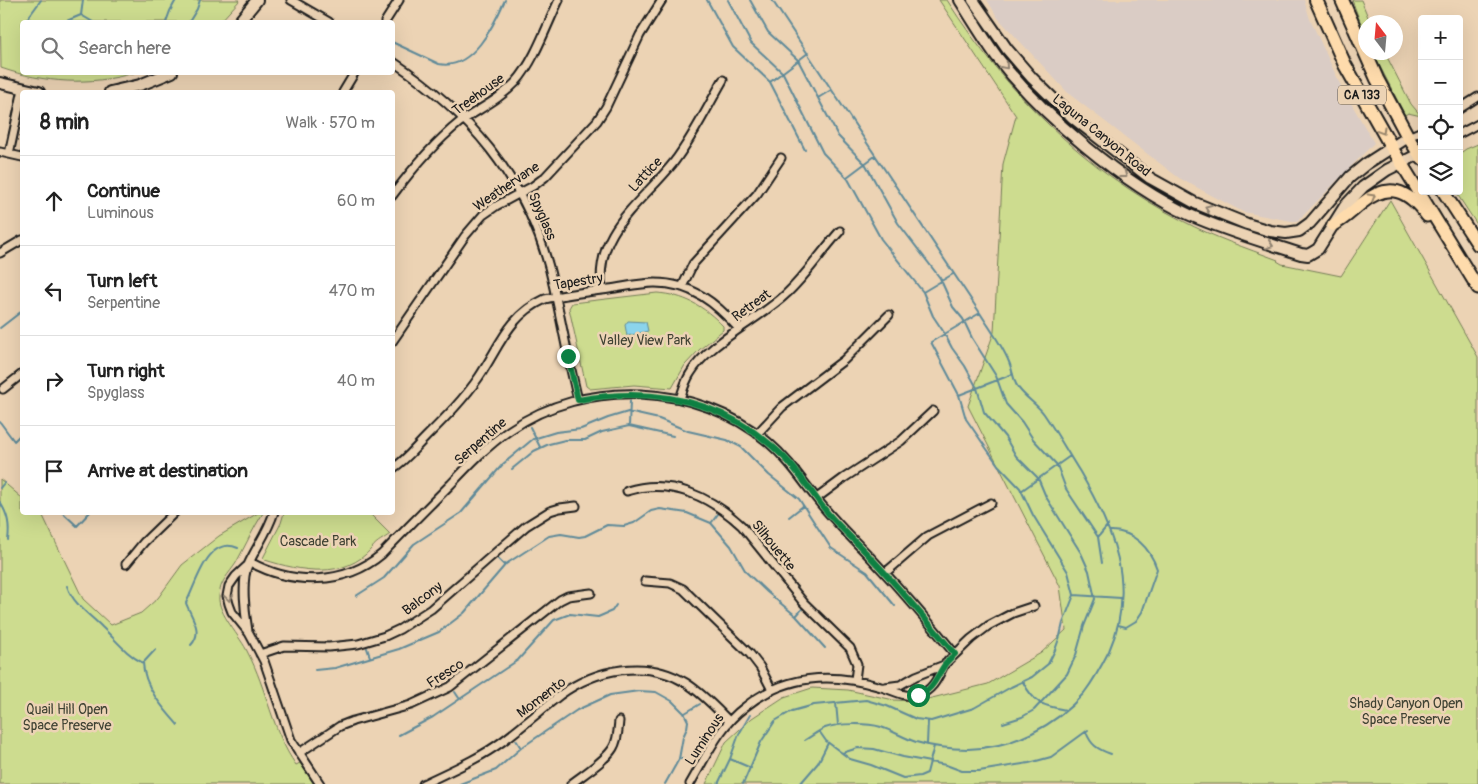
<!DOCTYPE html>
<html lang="en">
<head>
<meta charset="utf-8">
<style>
  body { margin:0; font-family:Pangolin,sans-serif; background:#f6f6f6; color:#222 }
  .controls { position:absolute; right:15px; top:15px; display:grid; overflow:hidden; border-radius:5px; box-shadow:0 5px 20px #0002 }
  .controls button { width:45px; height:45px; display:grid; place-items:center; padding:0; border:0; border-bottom:1px solid #e0e0e0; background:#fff; color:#222; font:25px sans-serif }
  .compass { position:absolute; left:1358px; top:15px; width:45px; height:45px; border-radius:50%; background:#fff; box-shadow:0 5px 20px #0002; rotate:344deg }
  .stop { position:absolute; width:15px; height:15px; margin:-11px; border:4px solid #0b8043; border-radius:50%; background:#fff }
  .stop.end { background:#0b8043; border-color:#fff; box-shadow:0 1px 5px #0008 }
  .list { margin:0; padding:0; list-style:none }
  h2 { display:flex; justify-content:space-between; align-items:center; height:65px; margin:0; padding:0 20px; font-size:21px }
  h2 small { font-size:16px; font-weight:400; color:#767676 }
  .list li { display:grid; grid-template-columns:32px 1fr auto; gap:15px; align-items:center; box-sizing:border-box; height:90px; padding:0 20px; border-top:1px solid #e0e0e0 }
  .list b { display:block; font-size:19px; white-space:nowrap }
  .list p { margin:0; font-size:16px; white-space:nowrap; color:#767676 }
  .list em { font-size:16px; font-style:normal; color:#767676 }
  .icon { flex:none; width:28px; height:28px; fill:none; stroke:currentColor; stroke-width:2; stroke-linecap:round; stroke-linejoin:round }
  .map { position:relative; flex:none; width:1478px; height:784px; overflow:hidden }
  .search { position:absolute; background:#fff; box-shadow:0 5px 20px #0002; left:20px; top:20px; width:375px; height:55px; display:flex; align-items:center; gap:12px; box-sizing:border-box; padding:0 18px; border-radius:5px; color:#767676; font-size:19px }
  .panel { position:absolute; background:#fff; box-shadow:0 5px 20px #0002; left:20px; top:90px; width:375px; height:425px; border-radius:5px }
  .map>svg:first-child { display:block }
  .built { fill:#daccc5 }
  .green { fill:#cddc8f; stroke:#747c56 }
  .water { fill:#8bd4ec; stroke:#5f8a99 }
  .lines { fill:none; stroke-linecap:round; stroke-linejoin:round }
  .stream { stroke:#5f8a99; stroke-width:2 }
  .street-casing { stroke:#1c1c1c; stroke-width:11 }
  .secondary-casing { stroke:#1c1c1c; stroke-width:14 }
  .primary-casing { stroke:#1c1c1c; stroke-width:15 }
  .highway-casing { stroke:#1c1c1c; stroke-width:16 }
  .street { stroke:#ecd3b4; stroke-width:7 }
  .secondary { stroke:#ecd3b4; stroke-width:10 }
  .primary { stroke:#fedbac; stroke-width:11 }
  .highway { stroke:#fedbac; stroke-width:12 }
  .oneway { stroke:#8e8170 }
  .oneway2 { stroke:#98856b }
  .route { stroke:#0b8043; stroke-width:6 }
  .labels { text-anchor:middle; stroke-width:5; stroke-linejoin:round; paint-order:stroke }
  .shield { fill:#ecd3b4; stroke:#5a534a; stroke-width:1 }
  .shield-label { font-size:12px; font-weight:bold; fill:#1c1c1c }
  .street-label { font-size:14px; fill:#1c1c1c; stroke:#ecd3b4 }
  .park-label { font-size:14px; fill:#3f4233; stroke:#ecd3b4 }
</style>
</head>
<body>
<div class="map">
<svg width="1478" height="784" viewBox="0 0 1478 784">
  <rect width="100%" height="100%" fill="#ecd3b4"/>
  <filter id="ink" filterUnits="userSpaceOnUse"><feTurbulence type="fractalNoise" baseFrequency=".02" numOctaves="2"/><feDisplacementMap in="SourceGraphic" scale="10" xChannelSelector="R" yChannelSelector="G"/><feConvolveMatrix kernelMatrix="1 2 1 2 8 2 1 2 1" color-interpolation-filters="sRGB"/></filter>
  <g filter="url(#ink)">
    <path class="built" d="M 987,0 L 1304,0 L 1310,19 L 1340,84 L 1374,143 L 1297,222 L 1243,212 L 1179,178 L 1069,94 L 998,18 Z"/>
    <path class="green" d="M 0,0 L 240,0 L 220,22 L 22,22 L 22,72 L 134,73 C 90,86 44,83 1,68 Z
      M 939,0 L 947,0 C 1006,93 1085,170 1183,221 C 1213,237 1246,248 1278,260 L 1277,261 L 1282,264 L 1341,276 L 1390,200 L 1478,357 L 1478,784 L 706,784 L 726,742 L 752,718 L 784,697 L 812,688 L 848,690 L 894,700 L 913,701 L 932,698 L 988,684 L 1041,653 L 1066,630 L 1060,586 L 968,406 L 994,332 L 1003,164 L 1016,116 Z
      M 1352,0 L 1361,0 L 1370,22 L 1366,22 L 1365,35 Z
      M 1373,53 L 1385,53 L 1411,104 L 1421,116 L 1408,113 L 1405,115 Z
      M 1478,144 L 1478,226 L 1455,191 L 1459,191 L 1459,154 L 1466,149 Z
      M 657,293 C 684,295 704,306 723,326 L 723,330 L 699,350 L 685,365 L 672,388 L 634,385 L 590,389 L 586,386 L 569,308 L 572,303 Z
      M 0,479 L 22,498 L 22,512 L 40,513 L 42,514 L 83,599 L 111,625 L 141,613 L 158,598 L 182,565 L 219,536 L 258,513 L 263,513 C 253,529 245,546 236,563 C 229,574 220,581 219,596 C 217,613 241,637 248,653 C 267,689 272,731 296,765 L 300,763 L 314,784 L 0,784 Z
      M 284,513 L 369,513 L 390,534 C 384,539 377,541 372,548 C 345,580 300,571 265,560 L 263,558 L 281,523 Z"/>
    <path class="water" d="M 628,321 L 646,322 L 648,331 L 627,336 L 625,325 Z"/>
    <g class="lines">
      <path class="stream" d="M 83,0 L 81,15 L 93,22
        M 707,0 L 733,47 L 770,82 L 805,150
        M 728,0 L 751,43 L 783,73 L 823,153 L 848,179 L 881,239 L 923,292 L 933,316 L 943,331 L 952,348 L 965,366 L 977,388 L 984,412 L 1005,437 L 1016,456 L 1038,478 L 1046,497 L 1081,553 L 1089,571 L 1095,599 L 1084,626 L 1076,655 L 1067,674 L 1034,710 L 1022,717 L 1003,723
        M 750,0 L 768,32 L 798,60 L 838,136 L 866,165 L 898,223 L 940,278 L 953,307 L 963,319 L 972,338 L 996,376 L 1006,404 L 1022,422 L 1033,439 L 1057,465 L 1066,489 L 1098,537 L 1102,563
        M 772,0 L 980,313 C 990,329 1002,345 1009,362 C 1012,369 1013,377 1016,384 C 1021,395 1037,404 1044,414 C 1057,433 1068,453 1080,472 C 1113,529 1138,585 1109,651 C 1102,665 1094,680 1084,693 C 1055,726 1013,748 968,749 C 951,749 933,747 916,742 C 904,738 893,731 881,727 C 867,723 839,723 825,728 C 818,731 812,736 805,740
        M 27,18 L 35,22
        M 25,22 L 41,0
        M 64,22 L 81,15
        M 166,22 L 170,11 L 176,0
        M 189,22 L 197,9 L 200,0
        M 22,31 L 22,41
        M 392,42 L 439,64 C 472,71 494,25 505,0
        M 770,82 L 808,53
        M 818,98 L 831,90
        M 847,177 L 875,156
        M 923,292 L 953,274
        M 0,328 L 22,311
        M 959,395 L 1013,374
        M 0,422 L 14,441 L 22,433
        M 629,426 L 630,401
        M 530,427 L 540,447
        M 512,469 L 534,451 L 549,444 L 565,440 L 585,440 L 602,432 L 629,426 L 673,436
        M 0,488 L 4,483
        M 1021,491 L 1070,456
        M 0,502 C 8,515 10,525 8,540
        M 62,512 L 77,526 L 90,512
        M 789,517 L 803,506
        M 712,522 L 718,514
        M 1110,531 C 1133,530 1150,548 1157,569 L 1142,612 L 1136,621 L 1126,627 L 1118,625
        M 1098,537 L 1108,525
        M 497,558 L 504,565
        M 67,586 C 73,604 89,614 102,627 C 116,640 126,654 143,663
        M 1074,595 L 1121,598
        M 356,596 L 384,578 L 414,544 L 461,513 L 503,464 L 533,439 L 556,432 L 581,429 L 608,418 L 628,412 L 659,419 L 688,431 L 727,440 L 741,447 L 769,475 L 799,499 L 831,548 L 867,572 L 895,606
        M 797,615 L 802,609
        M 191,645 C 204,631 191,617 186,603 C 197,583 207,535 238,548
        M 367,648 L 370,657
        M 155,650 L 143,663 C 144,687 163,708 178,725
        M 315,670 L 335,668 L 399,649 L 439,632 L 464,613 L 506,564 L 549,536 L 561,534 L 579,537 L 585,536 L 607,525 L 624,526 L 634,523 L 651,511 L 660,509 L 687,513 L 711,523 L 731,546 L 746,572 L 767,592 L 796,616 L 825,648
        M 1023,682 C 1034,703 1042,706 1066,710
        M 455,692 L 459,698
        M 836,703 L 838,725
        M 685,713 L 700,704
        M 819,731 L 826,741 L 850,759 L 871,765 L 903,778 L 920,776 L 927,773 L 934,746
        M 1086,732 C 1091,745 1097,749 1111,754
        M 399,735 L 433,717 L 518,660 L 554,620 L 570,614 L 598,617 L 612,611 L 616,605
        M 516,740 L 521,748
        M 927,744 L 928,721
        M 842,753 L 858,748 L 874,749 L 903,757 L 946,765 L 962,771 L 979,771 L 1029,763 L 1051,757 L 1088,730
        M 679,758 L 691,763
        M 730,759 L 751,768
        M 460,784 L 496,770 L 521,748 L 577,710 L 610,695 L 639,691 L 656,692 L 672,701 L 684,713 L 688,721 L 687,728 L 683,737 L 679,759 L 665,784
        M 718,784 L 730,759 L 739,734 L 750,715
        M 743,784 L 761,742 L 775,721 L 792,711 L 814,705 L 866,700 L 887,706 L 916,719 L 931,721 L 974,708 L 1011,687 L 1032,677 L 1048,664 L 1055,650 L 1060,636 L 1063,623 L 1074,595 L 1068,572 L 1033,515 L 1020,488 L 998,465 L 966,419 L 959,395 L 931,342 L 980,313
        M 800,784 L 818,763 L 828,743"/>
      <g class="street-casing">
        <path id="street" d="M 291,0 L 329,22
          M 385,22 L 399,0
          M 392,61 C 469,112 524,176 549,267 C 560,311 567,356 578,400
          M 343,92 L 355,72
          M 1459,109 L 1478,97
          M 1459,134 L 1478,124
          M 1408,137 L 1422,131
          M 0,152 L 22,157
          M 9,154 L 23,89
          M 392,196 C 412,169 434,143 460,122 C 479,109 500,99 516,82 C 534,62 547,25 559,0
          M 0,253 L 22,240
          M 682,287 L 693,264 L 757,194 L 781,158
          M 602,290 C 594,230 642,203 674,162 C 693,137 707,108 723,80
          M 392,342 L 465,236 L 483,215 L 496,206 L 533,186 L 545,177 L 597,121 L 606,107 L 640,35 L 662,0
          M 3,389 L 22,374
          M 680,399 C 683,390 685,382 690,374 C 709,342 757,321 785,295 C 806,276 821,252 840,231
          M 757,434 L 782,407 L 844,360 L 889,315
          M 392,469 C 405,461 415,448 426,437 C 445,418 464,399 479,377 C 500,346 508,316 545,299 C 566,294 588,292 609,289 C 624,287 640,283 655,283 C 692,283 716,303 739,329
          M 627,491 C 670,477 711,497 742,526 L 804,603 L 850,648 L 857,664 L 855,680
          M 817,498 L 844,478 L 901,441 L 933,411
          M 250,562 C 292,585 344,586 382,554 C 405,530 428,507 451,484 C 469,465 488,445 510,430 C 585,378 697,382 768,442 C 796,466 809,493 834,519 C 846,533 860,546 873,560 C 901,590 929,622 955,654
          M 126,564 L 144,542 L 175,512
          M 248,565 L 236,576 L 229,586 L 227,596 L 229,604 L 232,612 L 249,633 L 264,661 L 291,740 L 320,784
          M 885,573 L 928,536 L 991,503
          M 645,581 L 670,583 L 683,589 L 750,654 L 760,667 L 772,690
          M 248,631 C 245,614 241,580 248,565 C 256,547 268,532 274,512
          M 260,654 L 284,646 L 329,647 L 358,644 L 385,636 L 400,629 L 431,609 L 526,526 L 550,511 L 560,508 L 576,506
          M 885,687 L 900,685 L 916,676 L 944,665 L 971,639 L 988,626 L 1013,613 L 1034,606
          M 299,753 L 340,726 L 353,721 L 411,705 L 450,687 L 560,600 L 568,596 L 591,593
          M 423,784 C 450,771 479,759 503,741 C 523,726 541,710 560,695 C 596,669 646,658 686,683 C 702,693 716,708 729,721
          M 571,784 C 584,774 605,761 613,748 C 618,740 618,730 619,721
          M 690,784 C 706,757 719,726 745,707 C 786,674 832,672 881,687 C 893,690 905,698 918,695 C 933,691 938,677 944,665"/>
      </g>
      <g class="secondary-casing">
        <path id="secondary" d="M 960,0 C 972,19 984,39 997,57 C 1041,114 1124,185 1190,215 C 1226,231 1264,242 1301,254 L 1308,255 L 1318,249 L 1345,206 L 1363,187 L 1387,170 L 1419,154
          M 973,0 L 1007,49 L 1032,78 L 1072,117 L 1150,178 L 1195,203 L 1247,224 L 1270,231 L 1286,233 L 1299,231 L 1310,223 L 1350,177 L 1366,164 L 1408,137
          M 239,22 L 257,0
          M 0,83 L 39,92
          M 110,92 L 140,85 L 172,72"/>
      </g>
      <g class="primary-casing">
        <path id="primary" d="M 1408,137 L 1422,159
          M 1392,148 L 1478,288
          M 1443,191 L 1478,245
          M 1333,225 C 1345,219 1351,212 1361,204 C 1389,181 1408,190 1427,216"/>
      </g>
      <g class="highway-casing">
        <path id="highway" d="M 1316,0 L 1345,65 L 1392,148
          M 1342,0 L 1377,79 L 1408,137"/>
      </g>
      <use href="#street" class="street"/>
      <use href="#secondary" class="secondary"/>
      <use href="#primary" class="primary"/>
      <use href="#highway" class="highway"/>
    </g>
    <defs><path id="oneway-chevron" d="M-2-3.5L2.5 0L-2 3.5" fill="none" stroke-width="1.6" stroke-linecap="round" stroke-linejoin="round" transform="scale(1.25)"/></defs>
    <g class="oneway">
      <use href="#oneway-chevron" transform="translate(1005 66) rotate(49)"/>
      <use href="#oneway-chevron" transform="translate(1124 175) rotate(37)"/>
      <use href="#oneway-chevron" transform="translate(1208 208) rotate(-158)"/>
      <use href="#oneway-chevron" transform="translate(1270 245) rotate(18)"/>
      <use href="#oneway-chevron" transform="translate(229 598) rotate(82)"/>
    </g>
    <g class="oneway2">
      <use href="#oneway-chevron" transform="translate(1382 131) rotate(59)"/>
      <use href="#oneway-chevron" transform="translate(1372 197) rotate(-30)"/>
    </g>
  </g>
  <g class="lines" filter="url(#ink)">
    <path class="route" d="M 568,356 L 578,400 C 655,386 726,400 784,457 C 803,476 815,500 833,519 C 846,533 860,546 873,560 C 901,590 928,622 955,654 C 951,658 947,661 944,666 C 936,678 933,690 918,695"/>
  </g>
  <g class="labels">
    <rect class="shield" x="1338" y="85.5" width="48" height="19" rx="4"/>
    <g class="shield-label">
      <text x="1362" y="99">CA 133</text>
    </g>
    <g class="street-label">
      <text transform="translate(478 94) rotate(-36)" y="5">Treehouse</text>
      <text transform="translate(1102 135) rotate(39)" y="5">Laguna Canyon Road</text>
      <text transform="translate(645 174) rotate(-47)" y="5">Lattice</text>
      <text transform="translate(506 186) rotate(-34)" y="5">Weathervane</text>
      <text transform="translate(543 216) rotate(67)" y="5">Spyglass</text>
      <text transform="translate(578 281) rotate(-9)" y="5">Tapestry</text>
      <text transform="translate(751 305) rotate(-36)" y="5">Retreat</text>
      <text transform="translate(480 441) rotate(-41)" y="5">Serpentine</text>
      <text transform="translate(774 545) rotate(51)" y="5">Silhouette</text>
      <text transform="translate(422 598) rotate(-37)" y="5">Balcony</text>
      <text transform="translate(445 673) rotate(-33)" y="5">Fresco</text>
      <text transform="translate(541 697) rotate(-37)" y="5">Momento</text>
      <text transform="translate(704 739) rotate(-57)" y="5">Luminous</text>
    </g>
    <g class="park-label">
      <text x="645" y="345">Valley View Park</text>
      <text x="318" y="546">Cascade Park</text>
      <text x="1406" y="708">Shady Canyon Open<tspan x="1406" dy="16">Space Preserve</tspan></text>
      <text x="67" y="714">Quail Hill Open<tspan x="67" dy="16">Space Preserve</tspan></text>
    </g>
  </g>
</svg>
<div class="controls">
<button>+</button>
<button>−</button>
<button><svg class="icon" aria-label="locate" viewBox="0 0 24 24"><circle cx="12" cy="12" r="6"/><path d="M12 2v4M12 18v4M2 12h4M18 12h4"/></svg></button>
<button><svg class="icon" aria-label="layers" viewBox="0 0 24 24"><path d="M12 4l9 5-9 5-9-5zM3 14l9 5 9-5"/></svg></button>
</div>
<svg class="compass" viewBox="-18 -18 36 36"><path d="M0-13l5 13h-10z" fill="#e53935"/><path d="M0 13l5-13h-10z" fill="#767676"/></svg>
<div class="stop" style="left:918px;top:695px"></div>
<div class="stop end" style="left:568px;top:356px"></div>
<div class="search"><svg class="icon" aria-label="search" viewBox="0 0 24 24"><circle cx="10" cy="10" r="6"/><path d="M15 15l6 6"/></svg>Search here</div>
<section class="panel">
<h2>8 min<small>Walk · 570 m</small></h2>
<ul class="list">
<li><svg class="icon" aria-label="ahead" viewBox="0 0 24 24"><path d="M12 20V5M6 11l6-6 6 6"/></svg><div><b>Continue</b><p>Luminous</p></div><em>60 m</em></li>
<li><svg class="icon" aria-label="left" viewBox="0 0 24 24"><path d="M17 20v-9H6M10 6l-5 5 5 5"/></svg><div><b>Turn left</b><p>Serpentine</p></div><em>470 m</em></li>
<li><svg class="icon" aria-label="right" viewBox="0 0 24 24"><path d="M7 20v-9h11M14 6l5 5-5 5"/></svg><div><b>Turn right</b><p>Spyglass</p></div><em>40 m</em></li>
<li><svg class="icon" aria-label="arrive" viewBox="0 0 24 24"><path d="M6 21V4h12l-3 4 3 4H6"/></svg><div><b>Arrive at destination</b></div></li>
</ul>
</section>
</div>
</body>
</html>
